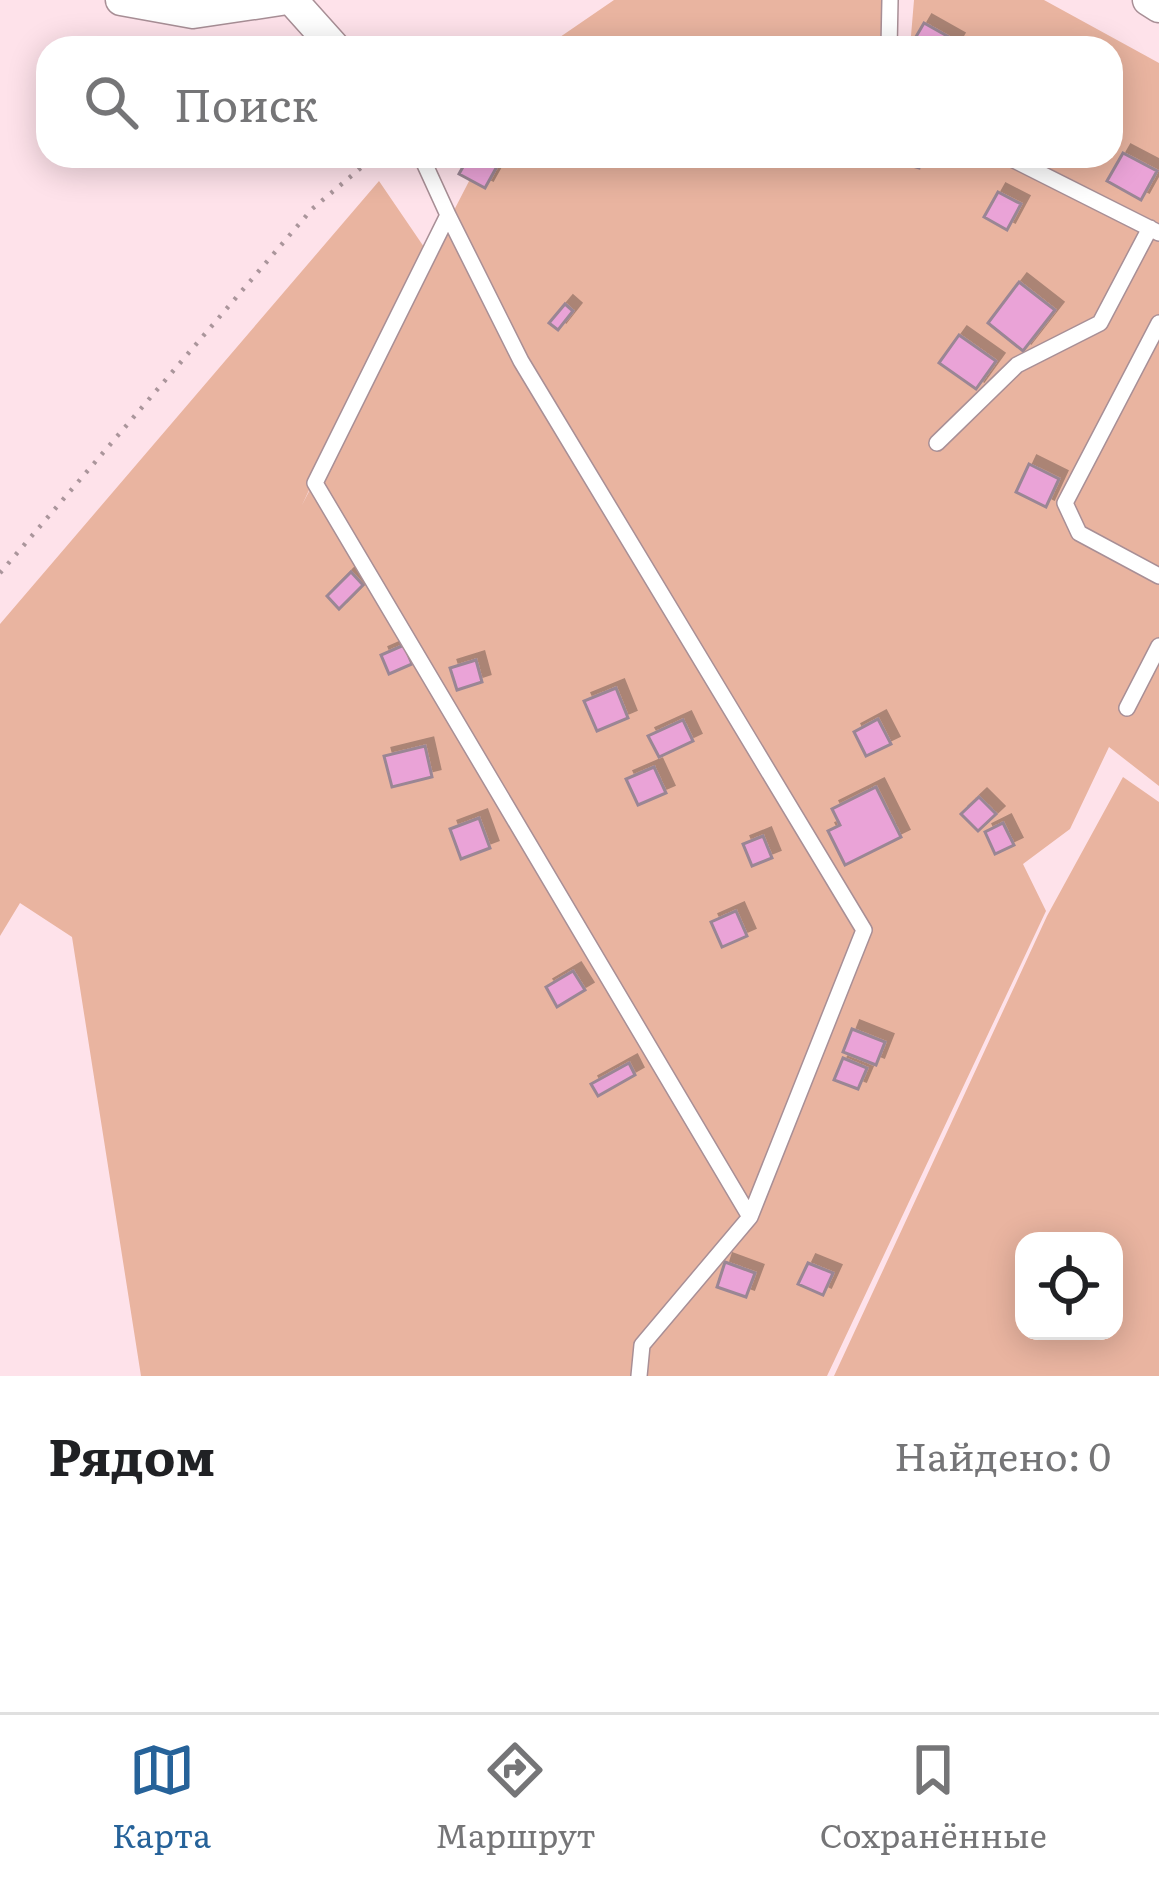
<!DOCTYPE html>
<html lang="ru">
<head>
<meta charset="utf-8">
<style>
  body { margin:0; font-family:Literata,serif; background:#f6f6f6; color:#202124 }
  .controls { position:absolute; right:36px; bottom:36px; display:grid; overflow:hidden; border-radius:24px; box-shadow:0 6px 30px #0003 }
  .controls button { width:108px; height:108px; display:grid; place-items:center; padding:0; border:0; border-bottom:3px solid #e0e0e0; background:#fff; color:#202124; font:60px sans-serif }
  .list { margin:0; padding:0; list-style:none }
  h2 { display:flex; justify-content:space-between; align-items:center; height:156px; margin:0; padding:0 48px; font-size:51px }
  h2 small { font-size:39px; font-weight:400; color:#757577 }
  .icon { flex:none; width:66px; height:66px; fill:none; stroke:currentColor; stroke-width:2; stroke-linecap:round; stroke-linejoin:round }
  .map { position:relative; flex:none; width:1159px; height:1376px; overflow:hidden }
  .search { position:absolute; background:#fff; box-shadow:0 6px 30px #0003; left:36px; right:36px; top:36px; height:132px; display:flex; align-items:center; gap:30px; box-sizing:border-box; padding:0 42px; border-radius:36px; color:#757577; font-size:45px }
  .sheet { height:336px; background:#fff }
  nav { display:flex; justify-content:space-around; align-items:center; box-sizing:border-box; height:168px; border-top:3px solid #e0e0e0; background:#fff; font-size:33px; color:#757577 }
  nav a { display:grid; justify-items:center; gap:6px }
  nav .on { color:#266299 }
  .map>svg:first-child { display:block }
  .green { fill:#e9b4a0; fill-rule:evenodd }
  .building { fill:#eaa3d7; stroke:#9a8694; stroke-width:3; filter:url(#shadow) }
  .lines { fill:none; stroke-linecap:round; stroke-linejoin:round }
  .service-casing { stroke:#a88f96; stroke-width:18 }
  .minor-casing { stroke:#a88f96; stroke-width:33 }
  .path { stroke:#aa959b; stroke-width:4.5; stroke-dasharray:3 9; stroke-linecap:butt }
  .service { stroke:#fff; stroke-width:15 }
  .minor { stroke:#fff; stroke-width:30 }
</style>
</head>
<body>
<div class="map">
<svg width="1159" height="1376" viewBox="0 0 1159 1376">
  <defs>
    <filter id="shadow"><feDropShadow dx="8" dy="-8" stdDeviation="0" flood-color="#0004"/></filter>
  </defs>
  <rect width="100%" height="100%" fill="#fee2ea"/>
  <path class="green" d="M 614,0 L 889,0 L 892,48 L 544,48 Z
    M 914,0 L 1044,0 L 1159,63 L 1159,786 L 1109,747 L 1070,829 L 1023,864 L 1046,911 L 827,1376 L 141,1376 L 72,937 L 20,903 L 0,936 L 0,624 L 379,181 L 424,247 L 302,505 L 482,156 L 1111,156 L 1111,48 L 910,48 Z
    M 1123,777 L 1159,802 L 1159,1376 L 834,1376 L 1047,916 ZM 1024,1241 L 1114,1241 L 1114,1331 L 1024,1331 Z"/>
  <path class="building" d="M 924,23 L 956,41 L 952,48 L 910,47 Z
    M 1123,153 L 1157,171 L 1141,200 L 1107,181 Z
    M 469,156 L 500,161 L 485,188 L 459,174 Z
    M 900,156 L 922,156 L 919,168 L 898,162 Z
    M 998,192 L 1021,204 L 1007,230 L 984,217 Z
    M 1019,282 L 1055,310 L 1023,351 L 988,323 Z
    M 565,304 L 573,311 L 558,330 L 549,323 Z
    M 959,335 L 996,361 L 976,389 L 939,363 Z
    M 1029,464 L 1059,479 L 1046,507 L 1016,492 Z
    M 351,572 L 363,585 L 339,609 L 327,596 Z
    M 404,645 L 412,664 L 389,674 L 381,655 Z
    M 476,660 L 482,682 L 457,690 L 450,668 Z
    M 616,688 L 628,718 L 597,731 L 584,701 Z
    M 878,719 L 891,744 L 866,756 L 854,732 Z
    M 683,720 L 693,741 L 659,757 L 648,736 Z
    M 425,746 L 432,777 L 392,787 L 384,756 Z
    M 654,767 L 666,793 L 638,805 L 626,779 Z
    M 876,787 L 901,837 L 845,865 L 828,831 L 840,825 L 832,809 Z
    M 979,797 L 996,814 L 978,831 L 961,814 Z
    M 479,818 L 490,848 L 461,859 L 450,829 Z
    M 1003,823 L 1014,845 L 995,854 L 985,832 Z
    M 763,836 L 772,858 L 752,866 L 743,844 Z
    M 736,911 L 747,936 L 722,947 L 711,922 Z
    M 573,971 L 585,990 L 557,1007 L 546,987 Z
    M 852,1029 L 885,1042 L 876,1065 L 843,1052 Z
    M 843,1058 L 867,1068 L 858,1089 L 834,1080 Z
    M 629,1063 L 635,1075 L 598,1096 L 591,1084 Z
    M 725,1262 L 755,1273 L 746,1297 L 717,1287 Z
    M 808,1263 L 833,1273 L 823,1295 L 798,1284 Z"/>
  <g class="lines">
    <g class="service-casing">
      <path id="service" d="M 889,48 L 890,0
        M 421,156 L 448,215 L 315,483 L 750,1217
        M 1006,156 L 1159,233
        M 448,215 L 521,361 L 864,930 L 750,1217 L 642,1345 L 639,1376
        M 1159,323 L 1065,503 L 1079,533 L 1159,576
        M 937,443 L 1017,365 L 1100,323 L 1150,228
        M 1127,708 L 1159,646"/>
    </g>
    <g class="minor-casing">
      <path id="minor" d="M 121,0 L 193,13 L 281,0
        M 292,0 L 335,48
        M 1148,0 L 1159,7"/>
    </g>
    <path class="path" d="M 0,573 L 312,209 L 375,156"/>
    <use href="#service" class="service"/>
    <use href="#minor" class="minor"/>
  </g>
</svg>
<div class="controls">
<button><svg class="icon" aria-label="locate" viewBox="0 0 24 24"><circle cx="12" cy="12" r="6"/><path d="M12 2v4M12 18v4M2 12h4M18 12h4"/></svg></button>
</div>
<div class="search"><svg class="icon" aria-label="search" viewBox="0 0 24 24"><circle cx="10" cy="10" r="6"/><path d="M15 15l6 6"/></svg>Поиск</div>
</div>
<section class="sheet">
<h2>Рядом<small>Найдено: 0</small></h2>
<ul class="list">
</ul>
</section>
<nav>
<a class="on"><svg class="icon" aria-label="map" viewBox="0 0 24 24"><path d="M3 6l6-2 6 2 6-2v14l-6 2-6-2-6 2zM9 4v14M15 6v14"/></svg>Карта</a>
<a><svg class="icon" aria-label="directions" viewBox="0 0 24 24"><path d="M12 3l9 9-9 9-9-9zM9 14v-3h6M13 9l2 2-2 2"/></svg>Маршрут</a>
<a><svg class="icon" aria-label="saved" viewBox="0 0 24 24"><path d="M7 4h10v16l-5-4-5 4z"/></svg>Сохранённые</a>
</nav>
</body>
</html>
